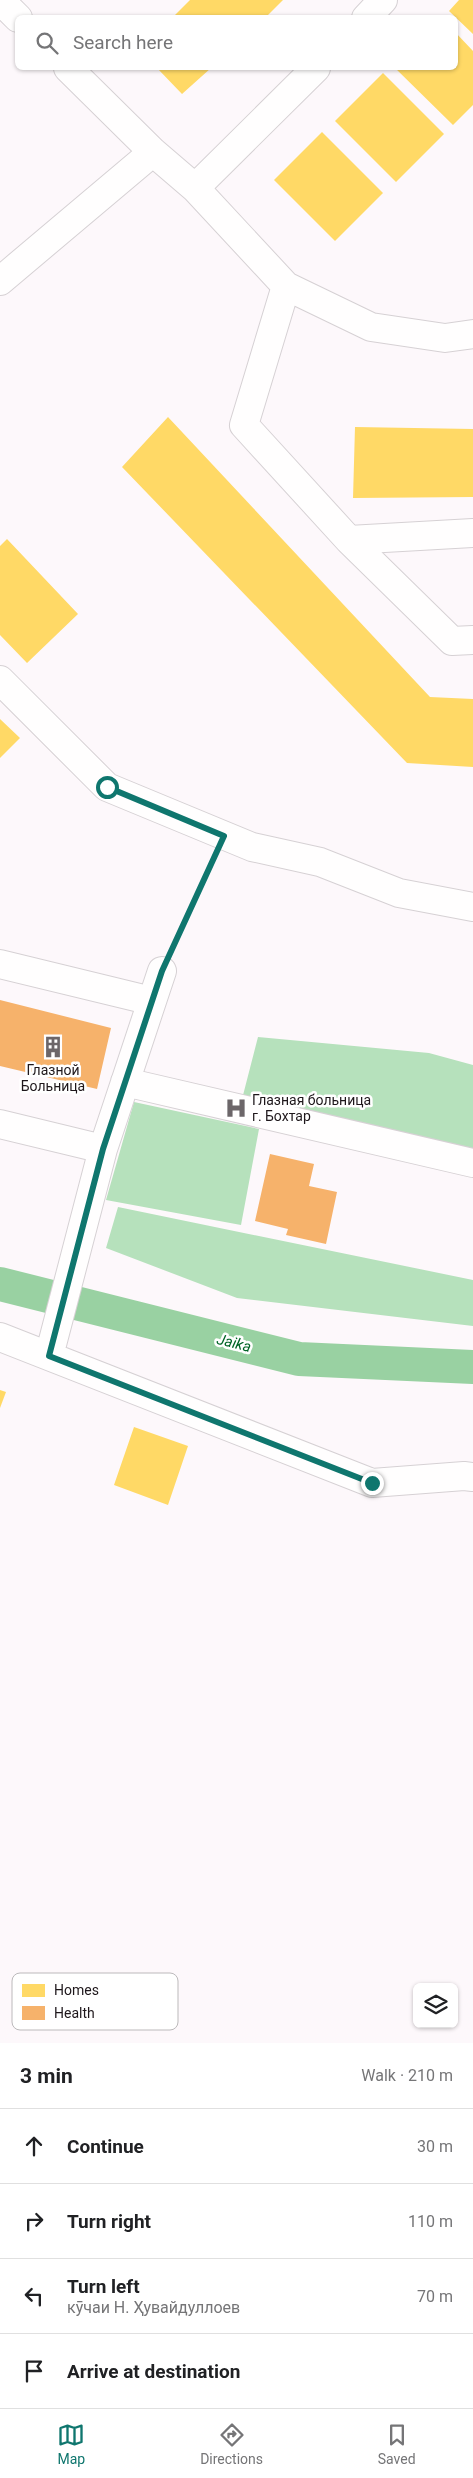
<!DOCTYPE html>
<html lang="en">
<head>
<meta charset="utf-8">
<style>
  body { margin:0; font-family:Roboto,sans-serif; background:#f6f6f6; color:#202124 }
  .controls { position:absolute; right:15px; bottom:15px; display:grid; overflow:hidden; border-radius:8px; box-shadow:0 1px 4px #0004 }
  .controls button { width:45px; height:45px; display:grid; place-items:center; padding:0; border:0; border-bottom:1px solid #e0e0e0; background:#fff; color:#202124; font:25px sans-serif }
  .stop { position:absolute; width:15px; height:15px; margin:-11px; border:4px solid #0f766e; border-radius:50%; background:#fff }
  .stop.end { background:#0f766e; border-color:#fff; box-shadow:0 1px 5px #0008 }
  .list { margin:0; padding:0; list-style:none }
  h2 { display:flex; justify-content:space-between; align-items:center; height:65px; margin:0; padding:0 20px; font-size:21px }
  h2 small { font-size:16px; font-weight:400; color:#757577 }
  .list li { display:grid; grid-template-columns:32px 1fr auto; gap:15px; align-items:center; box-sizing:border-box; height:75px; padding:0 20px; border-top:1px solid #e0e0e0 }
  .list b { display:block; font-size:19px; white-space:nowrap }
  .list p { margin:0; font-size:16px; white-space:nowrap; color:#757577 }
  .list em { font-size:16px; font-style:normal; color:#757577 }
  .icon { flex:none; width:28px; height:28px; fill:none; stroke:currentColor; stroke-width:2; stroke-linecap:round; stroke-linejoin:round }
  .map { position:relative; flex:none; width:473px; height:2043px; overflow:hidden }
  .search { position:absolute; background:#fff; box-shadow:0 1px 4px #0004; left:15px; right:15px; top:15px; height:55px; display:flex; align-items:center; gap:12px; box-sizing:border-box; padding:0 18px; border-radius:8px; color:#757577; font-size:19px }
  .sheet { height:365px; background:#fff }
  nav { display:flex; justify-content:space-around; align-items:center; box-sizing:border-box; height:70px; border-top:1px solid #e0e0e0; background:#fff; font-size:14px; color:#757577 }
  nav a { display:grid; justify-items:center; gap:2px }
  nav .on { color:#0f766e }
  .map>svg:first-child { display:block }
  .forest { fill:#b6e1bc }
  .homes { fill:#ffd966 }
  .health { fill:#f6b26b }
  .lines { fill:none; stroke-linecap:round; stroke-linejoin:round }
  .canal { stroke:#99d1a2; stroke-width:34 }
  .minor-casing { stroke:#d6d1d4; stroke-width:30 }
  .path { stroke:#dedcdd; stroke-width:3; stroke-dasharray:5 2.5; stroke-linecap:butt }
  .minor { stroke:#fffefe; stroke-width:28 }
  .route { stroke:#0f766e; stroke-width:6 }
  .labels { text-anchor:middle; stroke-width:5; stroke-linejoin:round; paint-order:stroke }
  .poi-label { font-size:14px; fill:#1e171b; stroke:#fff }
  .water-label { font-size:15px; font-style:italic; fill:#006426; stroke:#fff }
  .key { fill:#fff; stroke:#bcb9bb; stroke-width:1 }
  .key-label { font-size:14px; fill:#1e171b }
</style>
</head>
<body>
<div class="map">
<svg width="473" height="2043" viewBox="0 0 473 2043">
  <rect width="100%" height="100%" fill="#fdf8fb"/>
  <path class="forest" d="M 258,1037 L 429,1053 L 473,1065 L 473,1153 L 241,1103 Z
    M 134,1102 L 259,1129 L 241,1225 L 106,1200 Z
    M 118,1207 L 473,1280 L 473,1326 L 237,1298 L 106,1248 Z"/>
  <path class="homes" d="M 190,0 L 283,0 L 265,18 L 172,18 Z
    M 459,0 L 473,0 L 473,34 L 449,11 Z
    M 456,33 L 473,51 L 473,105 L 453,125 L 395,68 L 456,68 Z
    M 157,68 L 211,68 L 182,94 Z
    M 383,73 L 444,134 L 396,182 L 335,121 Z
    M 322,132 L 383,193 L 335,241 L 274,180 Z
    M 168,417 L 430,697 L 473,699 L 473,767 L 407,763 L 122,467 Z
    M 355,427 L 473,429 L 473,497 L 353,498 Z
    M 7,539 L 78,614 L 27,663 L 0,635 L 0,546 Z
    M 0,719 L 20,738 L 0,758 Z
    M 0,1390 L 6,1392 L 0,1408 Z
    M 134,1427 L 188,1446 L 168,1505 L 114,1485 Z"/>
  <path class="health" d="M 0,1000 L 111,1028 L 97,1089 L 0,1066 Z
    M 270,1154 L 314,1164 L 309,1186 L 337,1192 L 326,1244 L 286,1235 L 288,1229 L 255,1221 Z"/>
  <g class="lines">
    <path class="canal" d="M 0,1284 L 299,1359 L 473,1367"/>
    <g class="minor-casing">
      <path id="minor" d="M 0,0 L 18,18
        M 366,18 L 383,0
        M 68,68 L 153,152 L 195,188 L 286,286 L 371,327 L 445,338 L 473,334
        M 195,188 L 316,68
        M 0,281 L 153,152
        M 286,286 L 244,425 L 349,540 L 452,641 L 473,640
        M 349,540 L 473,533
        M 0,680 L 107,787 L 252,847 L 320,862 L 399,893 L 473,907
        M 0,964 L 152,1001
        M 125,1082 L 473,1163
        M 0,1124 L 103,1149
        M 0,1337 L 372,1483 L 464,1476 L 473,1477
        M 49,1356 L 103,1149 L 162,971"/>
    </g>
    <path class="path" d="M 175,943 L 212,863"/>
    <use href="#minor" class="minor"/>
  </g>
  <g class="lines">
    <path class="route" d="M 107,787 L 224,836 L 162,971 L 103,1149 L 49,1356 L 372,1483"/>
  </g>
  <defs>
    <g id="building-bare" transform="scale(1.725)"><path d="M-4-6H4V6H1V3H-1V6H-4ZM-2.5-4.3h1.7v1.8h-1.7ZM.8-4.3h1.7v1.8H.8ZM-2.5-1h1.7V.8h-1.7ZM.8-1h1.7V.8H.8Z" fill="#6c6669" stroke="#fff" stroke-width="2.5" paint-order="stroke"/></g>
    <g id="hospital-bare" transform="scale(1.725)"><path d="M-5-5h3v3.5h4V-5h3V5h-3V1.5h-4V5h-3Z" fill="#6c6669" stroke="#fff" stroke-width="2.5" paint-order="stroke"/></g>
  </defs>
  <g fill-rule="evenodd">
    <use href="#building-bare" x="53" y="1047"/>
    <use href="#hospital-bare" x="236" y="1108"/>
  </g>
  <g class="labels">
    <g class="poi-label">
      <text x="53" y="1075">Глазной<tspan x="53" dy="16">Больница</tspan></text>
      <text x="252" y="1105" text-anchor="start">Глазная больница<tspan x="252" dy="16">г. Бохтар</tspan></text>
    </g>
    <g class="water-label">
      <text transform="translate(234 1343) rotate(14)" y="5">Jaika</text>
    </g>
  </g>
  <rect x="12" y="1973" width="166" height="57" rx="8" class="key"/>
  <rect x="22" y="1984" width="23" height="13" fill="#ffd966"/>
  <rect x="22" y="2006" width="23" height="14" fill="#f6b26b"/>
  <g class="key-label">
    <text x="54" y="1995">Homes</text>
    <text x="54" y="2018">Health</text>
  </g>
</svg>
<div class="controls">
<button><svg class="icon" aria-label="layers" viewBox="0 0 24 24"><path d="M12 4l9 5-9 5-9-5zM3 14l9 5 9-5"/></svg></button>
</div>
<div class="stop" style="left:107px;top:787px"></div>
<div class="stop end" style="left:372px;top:1483px"></div>
<div class="search"><svg class="icon" aria-label="search" viewBox="0 0 24 24"><circle cx="10" cy="10" r="6"/><path d="M15 15l6 6"/></svg>Search here</div>
</div>
<section class="sheet">
<h2>3 min<small>Walk · 210 m</small></h2>
<ul class="list">
<li><svg class="icon" aria-label="ahead" viewBox="0 0 24 24"><path d="M12 20V5M6 11l6-6 6 6"/></svg><div><b>Continue</b></div><em>30 m</em></li>
<li><svg class="icon" aria-label="right" viewBox="0 0 24 24"><path d="M7 20v-9h11M14 6l5 5-5 5"/></svg><div><b>Turn right</b></div><em>110 m</em></li>
<li><svg class="icon" aria-label="left" viewBox="0 0 24 24"><path d="M17 20v-9H6M10 6l-5 5 5 5"/></svg><div><b>Turn left</b><p>кӯчаи Н. Ҳувайдуллоев</p></div><em>70 m</em></li>
<li><svg class="icon" aria-label="arrive" viewBox="0 0 24 24"><path d="M6 21V4h12l-3 4 3 4H6"/></svg><div><b>Arrive at destination</b></div></li>
</ul>
</section>
<nav>
<a class="on"><svg class="icon" aria-label="map" viewBox="0 0 24 24"><path d="M3 6l6-2 6 2 6-2v14l-6 2-6-2-6 2zM9 4v14M15 6v14"/></svg>Map</a>
<a><svg class="icon" aria-label="directions" viewBox="0 0 24 24"><path d="M12 3l9 9-9 9-9-9zM9 14v-3h6M13 9l2 2-2 2"/></svg>Directions</a>
<a><svg class="icon" aria-label="saved" viewBox="0 0 24 24"><path d="M7 4h10v16l-5-4-5 4z"/></svg>Saved</a>
</nav>
</body>
</html>
